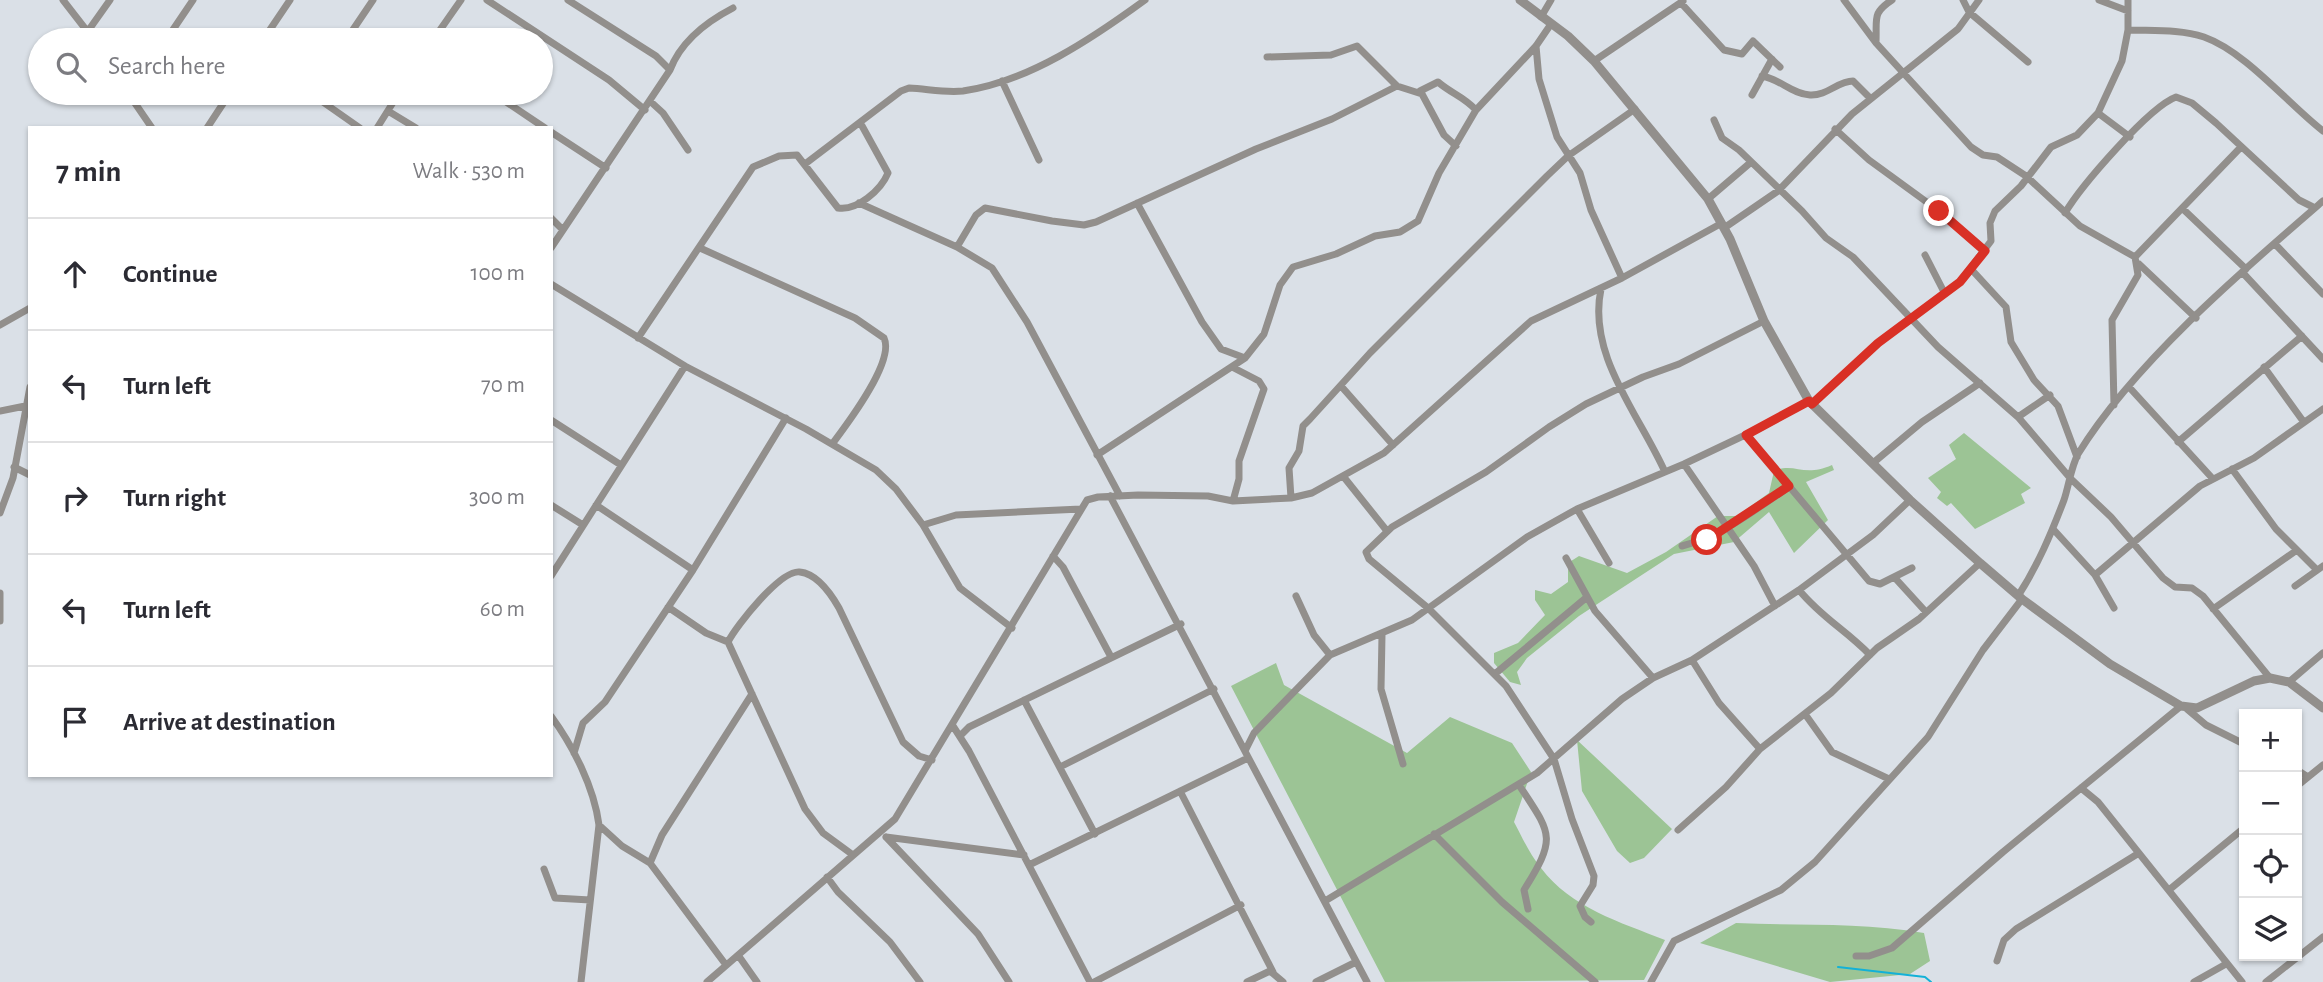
<!DOCTYPE html>
<html lang="en">
<head>
<meta charset="utf-8">
<style>
  body { margin:0; font-family:"Alegreya Sans",sans-serif; background:#f7f7f7; color:#2b2b33 }
  .controls { position:absolute; right:21px; bottom:21px; display:grid; overflow:hidden; border-radius:0px; box-shadow:0 2px 5px #0004 }
  .controls button { width:63px; height:63px; display:grid; place-items:center; padding:0; border:0; border-bottom:2px solid #e1e1e2; background:#fff; color:#2b2b33; font:35px sans-serif }
  .stop { position:absolute; width:21px; height:21px; margin:-16px; border:5px solid #d93025; border-radius:50%; background:#fff }
  .stop.end { background:#d93025; border-color:#fff; box-shadow:0 2px 7px #0008 }
  .list { margin:0; padding:0; list-style:none }
  h2 { display:flex; justify-content:space-between; align-items:center; height:91px; margin:0; padding:0 28px; font-size:30px }
  h2 small { font-size:23px; font-weight:400; color:#7c7c81 }
  .list li { display:grid; grid-template-columns:46px 1fr auto; gap:21px; align-items:center; box-sizing:border-box; height:112px; padding:0 28px; border-top:2px solid #e1e1e2 }
  .list b { display:block; font-size:26px; white-space:nowrap }
  .list em { font-size:23px; font-style:normal; color:#7c7c81 }
  .icon { flex:none; width:38px; height:38px; fill:none; stroke:currentColor; stroke-width:2; stroke-linecap:round; stroke-linejoin:round }
  .map { position:relative; flex:none; width:2323px; height:982px; overflow:hidden }
  .search { position:absolute; background:#fff; box-shadow:0 2px 5px #0004; left:28px; top:28px; width:525px; height:77px; display:flex; align-items:center; gap:18px; box-sizing:border-box; padding:0 24px; border-radius:38px; color:#7c7c81; font-size:26px }
  .panel { position:absolute; background:#fff; box-shadow:0 2px 5px #0004; left:28px; top:126px; width:525px; height:651px; border-radius:0px }
  .map>svg:first-child { display:block }
  .green { fill:#9cc495 }
  .lines { fill:none; stroke-linecap:round; stroke-linejoin:round }
  .stream { stroke:#13b1d7; stroke-width:2 }
  .minor { stroke:#928f8c; stroke-width:7 }
  .tertiary { stroke:#928f8c; stroke-width:9 }
  .route { stroke:#d93025; stroke-width:9 }
</style>
</head>
<body>
<div class="map">
<svg width="2323" height="982" viewBox="0 0 2323 982">
  <rect width="100%" height="100%" fill="#dae0e7"/>
  <path class="green" d="M 1964,433 L 2031,488 L 2021,494 L 2025,503 L 1975,529 L 1951,503 L 1947,506 L 1937,498 L 1941,492 L 1928,478 L 1956,459 L 1949,445 Z
    M 1832,465 L 1834,470 L 1806,482 L 1828,520 L 1794,553 L 1769,512 L 1734,542 L 1674,554 L 1579,616 L 1527,658 L 1517,672 L 1521,685 L 1510,682 L 1494,663 L 1494,653 L 1518,643 L 1545,615 L 1535,600 L 1535,590 L 1551,594 L 1568,582 L 1568,563 L 1579,556 L 1627,573 L 1666,552 L 1718,516 L 1737,516 L 1769,493 L 1774,471 C 1795,462 1803,478 1832,465 Z
    M 1276,663 L 1284,685 L 1407,753 L 1450,717 L 1512,743 L 1531,772 L 1514,822 C 1522,837 1530,855 1541,868 C 1571,908 1620,922 1665,940 L 1644,980 L 1385,982 L 1231,686 Z
    M 1577,740 L 1672,829 L 1644,858 L 1630,863 L 1617,851 L 1582,791 Z
    M 1736,923 C 1799,926 1862,922 1924,933 L 1930,961 L 1910,974 L 1830,982 L 1700,943 Z"/>
  <g class="lines">
    <path class="stream" d="M 1838,967 L 1925,977 L 1931,982"/>
    <path class="minor" d="M 63,0 L 94,40
      M 487,0 L 609,80 L 645,110
      M 1844,0 L 1876,43 L 1971,147 L 1983,155 L 1997,157 L 2026,176 L 2080,226 L 2135,257 L 2138,275 L 2112,320 L 2114,405
      M 1963,0 L 1969,12 L 2028,62
      M 2099,0 L 2128,11
      M 1681,3 L 1724,50 L 1742,54 L 1753,41 L 1780,67
      M 1541,17 L 1551,0
      M 2128,30 C 2153,31 2180,29 2204,37 C 2246,52 2287,103 2323,131
      M 88,31 L 110,0
      M 166,40 L 193,0
      M 263,40 L 290,0
      M 346,40 L 373,0
      M 433,40 L 461,0
      M 1876,42 C 1877,18 1872,13 1892,0
      M 1536,46 L 1539,79 L 1557,137 L 1580,173 L 1591,210 L 1622,278
      M 1267,57 L 1331,55 L 1357,46 L 1397,86 L 1422,94 L 1444,135 L 1456,146
      M 1594,61 L 1683,1
      M 670,70 C 681,41 706,22 733,8
      M 1762,76 C 1780,79 1792,94 1810,95 C 1827,96 1838,81 1853,81 L 1870,98
      M 1002,81 L 1039,160
      M 1420,91 L 1438,82 C 1452,94 1463,96 1476,110
      M 128,93 L 152,128
      M 310,93 L 360,128
      M 493,93 L 545,128
      M 1752,95 L 1772,59
      M 651,102 L 663,113 L 688,150
      M 388,111 L 416,128
      M 2098,113 L 2130,137
      M 1714,120 L 1722,138 L 1739,150 L 1802,211 L 1826,238 L 1853,257 L 1938,347 L 2018,417 L 2071,479 L 2111,517 L 2163,578 L 2175,587 L 2192,588 L 2203,596 L 2270,678
      M 207,128 L 230,93
      M 377,128 L 399,93
      M 1835,129 L 1869,160 L 1939,211 L 1985,251
      M 551,132 L 606,168
      M 805,164 L 901,91 L 909,88 C 928,89 945,93 963,91 C 1028,82 1093,38 1145,0
      M 1708,199 L 1750,163
      M 859,203 L 957,247 L 992,268 L 1027,322 L 1120,496
      M 1137,203 L 1202,322 L 1221,349 L 1245,358
      M 2183,209 L 2246,269
      M 2065,213 C 2081,186 2149,107 2176,97 L 2192,103 L 2216,123 L 2299,200 L 2315,208
      M 551,218 L 563,230
      M 1724,228 L 1778,191 L 1852,114 L 1958,29 L 1979,0
      M 2275,244 L 2323,294
      M 957,247 L 976,215 L 985,208 L 1052,221 L 1084,225 L 1096,222 L 1256,149 L 1332,119 L 1397,86
      M 551,248 L 670,70 L 656,56 L 568,0
      M 700,248 L 855,318 L 884,338 C 895,361 848,423 833,443
      M 1925,255 L 1944,292
      M 2135,257 L 2241,147
      M 2139,264 L 2196,318
      M 1971,269 L 2006,307 L 2011,342 L 2034,380 L 2058,406 L 2077,457
      M 2242,272 L 2323,359
      M 551,284 L 685,366 L 806,429 L 876,470 L 896,489 L 923,525 L 960,588 L 1012,628
      M 1601,289 C 1587,355 1639,414 1665,472
      M 0,325 L 30,308
      M 638,338 L 753,167 L 779,156 L 797,155 L 838,208 C 857,211 881,190 888,173 L 861,124
      M 1232,367 L 1259,381 L 1264,389 L 1239,461 L 1239,479 L 1233,501
      M 2264,367 L 2303,421
      M 1341,386 L 1393,445
      M 2129,387 L 2213,479
      M 1812,404 L 1878,343 L 1960,282 L 1991,241 L 1990,223 L 1995,211 L 2021,186 L 2051,147 L 2077,135 L 2098,113 L 2122,61 L 2128,30 L 2128,0
      M 0,411 L 30,405
      M 2018,417 L 2050,395
      M 551,420 L 621,465
      M 1746,435 L 1869,581 L 1880,584 L 1912,568
      M 2178,442 L 2302,336
      M 1097,455 L 1245,358 L 1264,334 L 1280,285 L 1293,267 L 1336,254 L 1375,236 L 1400,232 L 1418,221 L 1439,173 L 1476,110 L 1536,46 L 1551,24
      M 1873,463 L 1922,422 L 1980,383
      M 1684,464 L 1754,566 L 1775,606
      M 14,467 L 30,475
      M 2232,469 L 2276,529 L 2317,570
      M 1343,476 L 1387,531
      M 1110,496 L 1367,982
      M 1291,498 L 1289,468 L 1299,451 L 1303,426 L 1310,419 L 1370,353 L 1547,176 L 1568,156 L 1635,109
      M 551,505 L 583,525
      M 596,505 L 693,570
      M 1577,509 L 1609,563
      M 0,513 L 13,478 L 30,387
      M 923,525 L 956,515 L 1081,509
      M 2053,529 L 2095,575 L 2114,608
      M 1682,546 C 1723,536 1754,510 1789,487
      M 1053,556 L 1063,567 L 1111,657
      M 1566,558 L 1595,611 L 1653,678
      M 2095,575 L 2200,486 L 2254,458 L 2323,409
      M 551,576 L 685,366
      M 1895,578 L 1926,612
      M 2295,586 L 2323,566
      M 1799,590 C 1822,618 1846,630 1870,655
      M 0,593 L 0,621
      M 1296,596 L 1314,635 L 1330,655
      M 2018,596 C 2038,565 2051,534 2064,500 C 2069,485 2071,467 2078,454 C 2133,364 2243,270 2323,201
      M 668,607 L 706,633 L 728,642 L 805,809 L 823,833 L 853,855
      M 2213,609 L 2297,550
      M 1382,635 L 1381,689 L 1403,764
      M 728,642 C 736,626 781,569 800,572 C 818,574 831,594 839,608 L 903,742 L 919,756 L 932,760
      M 1692,660 L 1719,703 L 1760,749
      M 1496,673 L 1587,597
      M 2289,682 L 2323,653
      M 1024,700 L 1095,834
      M 2187,709 L 2206,725 L 2244,744
      M 1805,714 L 1832,752 L 1889,779
      M 551,716 C 573,746 594,787 599,825 L 581,982
      M 953,726 L 969,751 L 1090,982
      M 961,735 L 969,727 L 1181,624
      M 1245,751 L 1254,733 L 1330,655 L 1412,620 L 1527,537 L 1577,509 L 1684,464 L 1762,427 L 1809,401
      M 574,753 L 583,723 L 605,702 L 693,570 L 786,418
      M 1060,767 L 1214,689
      M 2297,770 L 2308,777
      M 1519,785 C 1552,835 1557,837 1524,890 L 1528,909
      M 2297,786 L 2323,765
      M 2081,788 L 2098,802 L 2242,982
      M 1180,791 L 1273,972
      M 599,825 L 622,846 L 650,863
      M 1678,830 L 1726,787 L 1760,749 L 1831,693 L 1877,648 L 1919,619 L 1980,563
      M 1434,834 L 1502,902 L 1595,982
      M 886,837 L 978,934 L 1009,982
      M 886,837 L 1024,855
      M 1029,865 L 1248,758
      M 544,869 L 555,898 L 590,900
      M 827,877 L 838,892 L 890,942 L 920,982
      M 2169,890 L 2244,828
      M 1325,901 L 1537,773 L 1622,699 L 1653,678 L 1692,660 L 1799,590 L 1873,535 L 1910,500
      M 1591,922 L 1585,917 L 1580,906 L 1593,885 L 1594,876 L 1572,819 L 1554,759 L 1506,686 L 1428,608 L 1369,559 L 1366,552 L 1392,527 L 1486,472 L 1549,427 L 1586,404 L 1643,377 L 1679,364 L 1764,321
      M 738,955 L 757,982
      M 1856,956 L 1869,956 L 1892,948 L 2003,852 L 2181,706
      M 1997,961 L 2004,940 L 2016,929 L 2139,853
      M 726,965 L 650,863 L 662,835 L 752,694
      M 707,982 L 895,819 L 1087,500 L 1098,497 L 1138,495 L 1208,496 L 1233,501 L 1291,498 L 1312,493 L 1384,453 L 1531,321 L 1622,278 L 1722,223
      M 1094,982 L 1241,905
      M 1247,982 L 1270,971 L 1283,982
      M 1316,982 L 1356,962
      M 1651,982 L 1674,941 L 1781,890 L 1815,862 L 1928,737 L 1983,650 L 2022,599
      M 2194,982 L 2226,964
      M 2266,982 L 2323,937"/>
    <path class="tertiary" d="M 1520,0 L 1568,36 L 1594,61 L 1708,199 L 1730,239 L 1764,321 L 1809,401 L 1910,500 L 1980,563 L 2022,599 L 2110,664 L 2181,706 L 2197,708 L 2254,681 L 2270,678 L 2289,682 L 2323,708"/>
  </g>
  <g class="lines">
    <path class="route" d="M 1707,540 L 1789,486 L 1746,435 L 1809,401 L 1812,404 L 1878,343 L 1960,282 L 1985,251 L 1939,211"/>
  </g>
</svg>
<div class="controls">
<button>+</button>
<button>−</button>
<button><svg class="icon" aria-label="locate" viewBox="0 0 24 24"><circle cx="12" cy="12" r="6"/><path d="M12 2v4M12 18v4M2 12h4M18 12h4"/></svg></button>
<button><svg class="icon" aria-label="layers" viewBox="0 0 24 24"><path d="M12 4l9 5-9 5-9-5zM3 14l9 5 9-5"/></svg></button>
</div>
<div class="stop" style="left:1707px;top:540px"></div>
<div class="stop end" style="left:1939px;top:211px"></div>
<div class="search"><svg class="icon" aria-label="search" viewBox="0 0 24 24"><circle cx="10" cy="10" r="6"/><path d="M15 15l6 6"/></svg>Search here</div>
<section class="panel">
<h2>7 min<small>Walk · 530 m</small></h2>
<ul class="list">
<li><svg class="icon" aria-label="ahead" viewBox="0 0 24 24"><path d="M12 20V5M6 11l6-6 6 6"/></svg><div><b>Continue</b></div><em>100 m</em></li>
<li><svg class="icon" aria-label="left" viewBox="0 0 24 24"><path d="M17 20v-9H6M10 6l-5 5 5 5"/></svg><div><b>Turn left</b></div><em>70 m</em></li>
<li><svg class="icon" aria-label="right" viewBox="0 0 24 24"><path d="M7 20v-9h11M14 6l5 5-5 5"/></svg><div><b>Turn right</b></div><em>300 m</em></li>
<li><svg class="icon" aria-label="left" viewBox="0 0 24 24"><path d="M17 20v-9H6M10 6l-5 5 5 5"/></svg><div><b>Turn left</b></div><em>60 m</em></li>
<li><svg class="icon" aria-label="arrive" viewBox="0 0 24 24"><path d="M6 21V4h12l-3 4 3 4H6"/></svg><div><b>Arrive at destination</b></div></li>
</ul>
</section>
</div>
</body>
</html>
